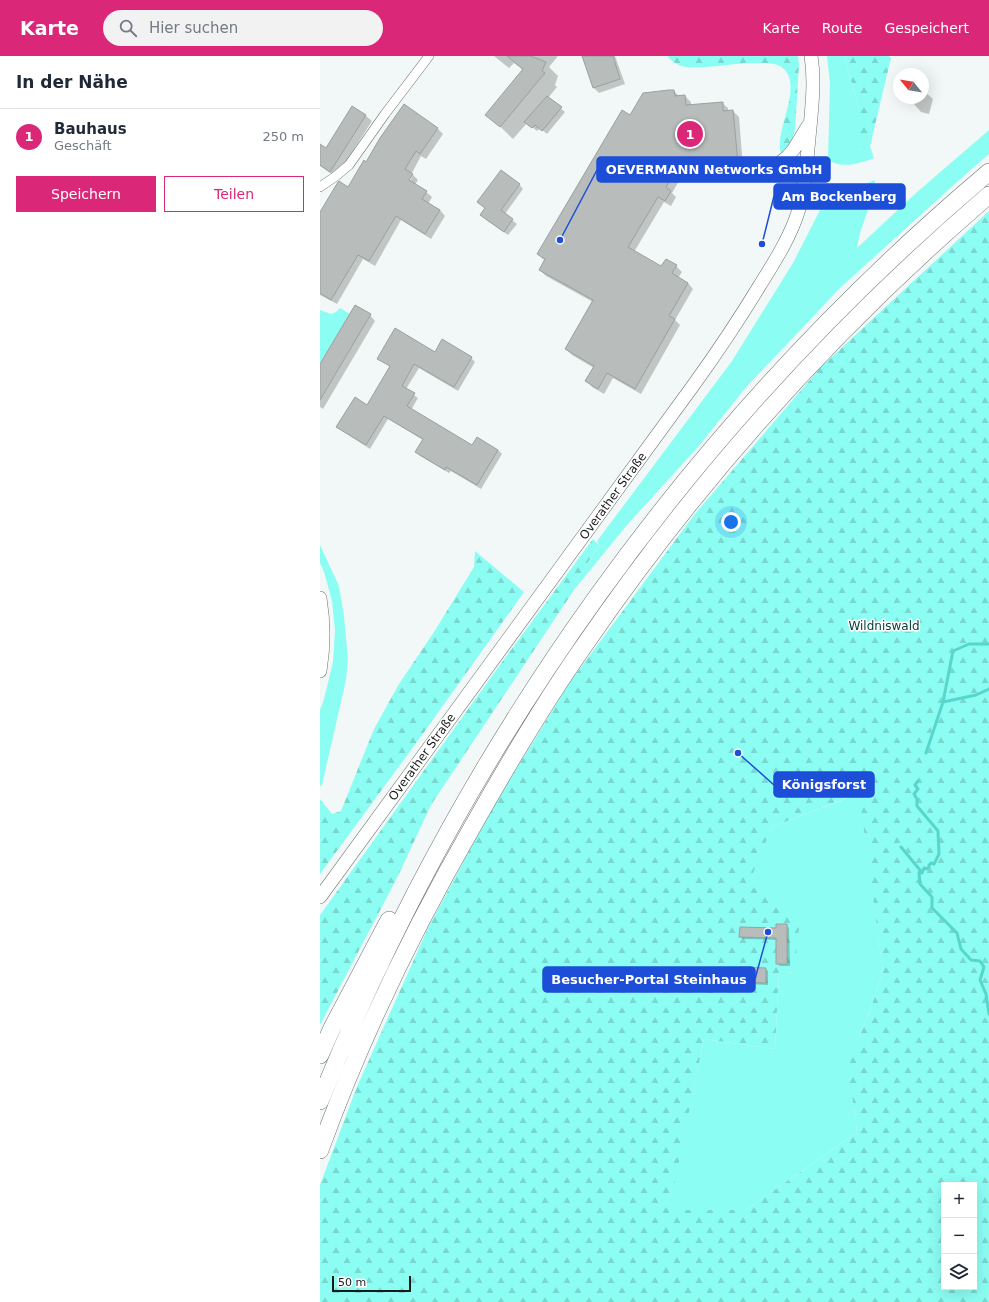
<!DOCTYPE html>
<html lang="de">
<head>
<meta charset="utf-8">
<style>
  body { margin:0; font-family:"DejaVu Sans",sans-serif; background:#f2f2f3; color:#1f2937 }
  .controls { position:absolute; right:12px; bottom:12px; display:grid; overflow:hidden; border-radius:0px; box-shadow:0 4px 16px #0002 }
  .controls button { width:36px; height:36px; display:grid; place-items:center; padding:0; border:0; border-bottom:1px solid #e0e1e3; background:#fff; color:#1f2937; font:20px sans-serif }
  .compass { position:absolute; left:573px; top:12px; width:36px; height:36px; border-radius:50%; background:#fff; box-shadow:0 4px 16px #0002; rotate:300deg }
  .scale { position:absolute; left:12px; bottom:10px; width:79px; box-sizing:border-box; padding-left:4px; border:2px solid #191b1b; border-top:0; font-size:11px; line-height:14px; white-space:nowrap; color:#191b1b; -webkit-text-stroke:3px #fff; paint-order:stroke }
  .you { position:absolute; left:411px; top:466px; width:14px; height:14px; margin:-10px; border:3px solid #fff; border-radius:50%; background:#1a73e8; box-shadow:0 0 0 6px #1a73e833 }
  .badge { display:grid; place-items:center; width:26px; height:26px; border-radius:50%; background:#db2777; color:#fff; font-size:13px; font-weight:700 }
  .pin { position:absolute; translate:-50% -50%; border:2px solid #fff; box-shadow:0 1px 4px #0006 }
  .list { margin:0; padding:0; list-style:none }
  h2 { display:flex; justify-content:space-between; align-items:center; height:52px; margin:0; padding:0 16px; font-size:17px }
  h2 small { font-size:13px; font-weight:400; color:#747a83 }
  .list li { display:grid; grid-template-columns:26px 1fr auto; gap:12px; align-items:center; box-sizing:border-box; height:56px; padding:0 16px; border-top:1px solid #e0e1e3 }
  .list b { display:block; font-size:15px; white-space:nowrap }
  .list p { margin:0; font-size:13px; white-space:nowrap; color:#747a83 }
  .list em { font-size:13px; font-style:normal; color:#747a83 }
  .actions { display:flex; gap:8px; padding:12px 16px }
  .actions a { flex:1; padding:9px 0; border:1px solid #db2777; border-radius:0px; text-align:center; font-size:14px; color:#db2777 }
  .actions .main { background:#db2777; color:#fff }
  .icon { flex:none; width:22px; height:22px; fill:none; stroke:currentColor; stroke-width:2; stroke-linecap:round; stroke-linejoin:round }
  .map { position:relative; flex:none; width:669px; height:1246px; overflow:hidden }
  header { display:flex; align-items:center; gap:24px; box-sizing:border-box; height:56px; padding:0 20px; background:#db2777; color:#fff }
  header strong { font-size:19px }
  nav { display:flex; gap:22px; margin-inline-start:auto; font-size:14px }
  .search { width:280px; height:36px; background:#f2f2f3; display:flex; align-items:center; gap:10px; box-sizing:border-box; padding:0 14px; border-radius:22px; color:#747a83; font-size:15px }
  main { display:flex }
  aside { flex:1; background:#fff }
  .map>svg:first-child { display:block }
  .green { fill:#8cfdf3 }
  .forest { fill:url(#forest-firs); fill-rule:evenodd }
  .shadow { fill:#0003 }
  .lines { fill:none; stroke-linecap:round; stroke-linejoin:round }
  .stream { stroke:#58d6cc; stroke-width:3 }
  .building { fill:#b8bdbc; stroke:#9ba09f }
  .minor-casing { stroke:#6d7271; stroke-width:10 }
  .secondary-casing { stroke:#6d7271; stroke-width:14 }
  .motorway-casing { stroke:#6d7271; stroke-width:18 }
  .minor { stroke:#fff; stroke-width:9 }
  .secondary { stroke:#fff; stroke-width:13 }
  .motorway { stroke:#fff; stroke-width:17 }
  .labels { text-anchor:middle; stroke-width:3; stroke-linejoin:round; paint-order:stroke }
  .street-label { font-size:12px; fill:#191b1b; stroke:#fff }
  .park-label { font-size:12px; fill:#04413d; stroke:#fff }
  .leader { fill:none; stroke:#1d4ed8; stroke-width:1.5 }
  .callout-dot { fill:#1d4ed8; stroke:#fff; stroke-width:1.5 }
  .callout { fill:#1d4ed8; stroke:#1d4ed8; stroke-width:1.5 }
  .callout-label { font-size:13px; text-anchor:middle; font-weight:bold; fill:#fff }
</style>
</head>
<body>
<header>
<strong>Karte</strong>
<div class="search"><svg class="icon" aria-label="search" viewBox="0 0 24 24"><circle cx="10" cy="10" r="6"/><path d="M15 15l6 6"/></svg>Hier suchen</div>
<nav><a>Karte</a><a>Route</a><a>Gespeichert</a></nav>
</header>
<main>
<aside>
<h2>In der Nähe<small></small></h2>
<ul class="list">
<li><span class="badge">1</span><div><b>Bauhaus</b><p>Geschäft</p></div><em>250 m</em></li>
</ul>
<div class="actions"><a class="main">Speichern</a><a>Teilen</a></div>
</aside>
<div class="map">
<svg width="669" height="1246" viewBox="0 0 669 1246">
  <defs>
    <pattern id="forest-firs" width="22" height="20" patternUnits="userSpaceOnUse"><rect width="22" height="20" fill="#8cfdf3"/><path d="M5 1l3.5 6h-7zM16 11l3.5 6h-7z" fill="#78d8d0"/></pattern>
  </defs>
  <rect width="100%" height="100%" fill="#f2f8f7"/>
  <path class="green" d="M 507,0 L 524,0 L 539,52 L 539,94 L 550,90 L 554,102 C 542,107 519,114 508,103 L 510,27 Z
    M 669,74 L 669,98 L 647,117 L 520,232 L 470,285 L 427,330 L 378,391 L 307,469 L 254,534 L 259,520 L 279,489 L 277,485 L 412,305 L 473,207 L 500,154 L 506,134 L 512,128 L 545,128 L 555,124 L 554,136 L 540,177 L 537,192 L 596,137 Z
    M 20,252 L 30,258 L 0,308 L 0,254 L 11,258 L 16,256 Z
    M 0,489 L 19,530 L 24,560 L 28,603 L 26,624 L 2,729 L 0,730 L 0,654 L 4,643 L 13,606 L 15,575 L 12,545 L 4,516 L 0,507 Z
    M 540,737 L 563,916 L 549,957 L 539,981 L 534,1051 L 537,1076 L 426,1154 L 348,1154 L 384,983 L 455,993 L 459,915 L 474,917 L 428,827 L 452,771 Z"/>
  <path class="forest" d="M 347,0 L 478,0 L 479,8 L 475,74 L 471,87 L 467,94 L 461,97 C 453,74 487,27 460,10 C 454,7 446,7 439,7 C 417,6 396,12 374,11 C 371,11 366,12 362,10 C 357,9 350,4 347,0 Z
    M 524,0 L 569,0 L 571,2 L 550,90 L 539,94 L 539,52 Z
    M 669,155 L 669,1246 L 0,1246 L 0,1129 L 36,1033 L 108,872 L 171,754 L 250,626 L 374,459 L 501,311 ZM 539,737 L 563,916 L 549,957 L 532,998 L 529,1011 L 529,1023 L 534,1051 L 537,1076 L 426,1154 L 349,1154 L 384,983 L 455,993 L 459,915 L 474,917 L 480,865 L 429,827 L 452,771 ZM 624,1129 L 654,1129 L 654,1231 L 624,1231 Z
    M 273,483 L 279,489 L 259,520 L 254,534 L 111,749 L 78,820 L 0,969 L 0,859 L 182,606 Z
    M 155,495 L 204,536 L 102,679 L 0,818 L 0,743 L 12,758 L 21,755 L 54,673 L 79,628 L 114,576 L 154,511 Z"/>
  <path class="shadow" d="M 174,0 L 238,0 L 229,11 L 238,20 L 235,29 L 237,31 L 228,42 L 245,56 L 227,78 L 220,72 L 217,75 L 207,67 L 193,83 L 167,58 L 203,14 L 194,7 L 189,12 Z
    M 263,0 L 295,0 L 305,28 L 279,37 L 274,32 Z
    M 603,34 L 613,43 L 609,58 L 601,56 L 593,47 L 594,42 L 603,42 Z
    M 354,35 L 360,41 L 365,40 L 371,46 L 371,49 L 402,47 L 408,52 L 408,56 L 413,55 L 419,61 L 423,112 L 363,118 L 352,137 L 356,141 L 351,150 L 344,146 L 314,196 L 342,212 L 356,210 L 362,216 L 358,222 L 368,227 L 373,233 L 355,264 L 360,269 L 321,338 L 293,322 L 284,338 L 272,331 L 267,325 L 274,312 L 252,299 L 246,293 L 273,246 L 226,220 L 220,214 L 225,205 L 218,198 L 310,60 Z
    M 84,49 L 118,73 L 123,78 L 106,103 L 101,100 L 86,128 L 88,129 L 93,119 L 98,124 L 95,129 L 106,136 L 112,141 L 108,148 L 120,154 L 125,160 L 111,183 L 81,164 L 55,210 L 43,203 L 17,248 L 0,239 L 0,158 L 28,132 L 47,107 Z
    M 33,51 L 46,60 L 52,65 L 16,121 L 0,110 L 0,89 L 6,93 Z
    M 199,128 L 203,133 L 185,158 L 197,168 L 188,179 L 165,163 L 165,152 L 162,150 Z
    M 50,259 L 55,265 L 3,353 L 0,351 L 0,310 Z
    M 115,297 L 151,302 L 155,306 L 138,335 L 99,312 L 86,333 L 98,342 L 91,354 L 152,390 L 178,394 L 182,398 L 161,433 L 131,415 L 129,417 L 100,400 L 96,396 L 103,384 L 68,363 L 50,393 L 22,375 L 17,371 L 47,351 L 71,311 L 59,303 Z
    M 467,869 L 469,872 L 470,910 L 460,910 L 457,908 L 457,884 L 423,883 L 420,881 L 457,873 Z
    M 446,913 L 448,915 L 448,929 L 422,928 L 420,925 Z"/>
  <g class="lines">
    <path class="stream" d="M 623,646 L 656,639 L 669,633
      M 606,697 L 623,646 L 633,595 L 649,588 L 669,588
      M 598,725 L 595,729 L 598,733 L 594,738 L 597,743 L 597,750 L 618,775 L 619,798 L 614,808 L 611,807 L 609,809 L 609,811 L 607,813 L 604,812 L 602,817 L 599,817 L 600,828 L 612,841 L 612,852 L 637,877 L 641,893 L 651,904 L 660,905 L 664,911 L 660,924 L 666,938 L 669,958
      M 581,791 L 600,814 L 599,817"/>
  </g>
  <path class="building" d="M 187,0 L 211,0 L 226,6 L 222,15 L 225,17 L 180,71 L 165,59 L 203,13 Z
    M 262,0 L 293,0 L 300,23 L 273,32 Z
    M 349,34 L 354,34 L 355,40 L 365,39 L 366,49 L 403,46 L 403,55 L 413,54 L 418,107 L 357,112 L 346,131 L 351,135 L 345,145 L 338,141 L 308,191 L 341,210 L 346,203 L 357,209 L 352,217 L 368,227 L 349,260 L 355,263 L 315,333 L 287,317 L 278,333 L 265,325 L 274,310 L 245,293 L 273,244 L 219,214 L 225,203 L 217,198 L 302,54 L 310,59 L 323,37 Z
    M 227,40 L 242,51 L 222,75 L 215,69 L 212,72 L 204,66 Z
    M 84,48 L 118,72 L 100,98 L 96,95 L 85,113 L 93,118 L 89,124 L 107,135 L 102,143 L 120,154 L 105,178 L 76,160 L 49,205 L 38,199 L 11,244 L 0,237 L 0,156 L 18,126 L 19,125 L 28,131 L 44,104 L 46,106 L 60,82 Z
    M 32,50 L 46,59 L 10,116 L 0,109 L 0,88 L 6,92 Z
    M 181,114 L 200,128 L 181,154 L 193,163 L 184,176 L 160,159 L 165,152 L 157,146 Z
    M 35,249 L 51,258 L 0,344 L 0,308 Z
    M 75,272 L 115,296 L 122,283 L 152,301 L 134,331 L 94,308 L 82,330 L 95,337 L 87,350 L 152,389 L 157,381 L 178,394 L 157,429 L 126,411 L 125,414 L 95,396 L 103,383 L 64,360 L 46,389 L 16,371 L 35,341 L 47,349 L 70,310 L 57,303 Z
    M 456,868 L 467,868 L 467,908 L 456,908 L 456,882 L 419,881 L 420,871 L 456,872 Z
    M 419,911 L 446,912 L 446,927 L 419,926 Z"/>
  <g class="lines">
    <g class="minor-casing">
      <path id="minor" d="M 0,131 L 16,120 L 29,109 L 65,58 L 109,0"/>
    </g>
    <g class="secondary-casing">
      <path id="secondary" d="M 451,114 L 467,101 L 474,93 L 488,70
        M 0,542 C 4,566 4,591 0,615
        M 0,841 L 375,327 C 398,295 420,262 440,229 C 455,205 471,180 479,153 C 486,128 487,99 490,72 C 492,49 495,24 491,0"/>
    </g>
    <g class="motorway-casing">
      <path id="motorway" d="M 0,999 L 12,972 L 69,864
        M 0,1045 C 145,685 373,366 669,116
        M 0,1094 C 41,981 94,872 154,768 C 189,706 225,645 266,587 C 380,421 516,270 669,139"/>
    </g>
    <use href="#minor" class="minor"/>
    <use href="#secondary" class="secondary"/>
    <use href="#motorway" class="motorway"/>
  </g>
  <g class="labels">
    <g class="street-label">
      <text transform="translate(293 440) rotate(-54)" y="4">Overather Straße</text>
      <text transform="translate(102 701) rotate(-54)" y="4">Overather Straße</text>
    </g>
    <g class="park-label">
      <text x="564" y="574">Wildniswald</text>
    </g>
  </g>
  <path class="leader" d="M240 184L277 114M442 188L454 140M418 697L454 729M448 876L435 923"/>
  <g class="callout-dot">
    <circle cx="240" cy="184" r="4"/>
    <circle cx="442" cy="188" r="4"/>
    <circle cx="418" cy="697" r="4"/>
    <circle cx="448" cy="876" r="4"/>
  </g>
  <g class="callout">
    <rect x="277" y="101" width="233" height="25" rx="4"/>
    <rect x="454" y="128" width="131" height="25" rx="4"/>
    <rect x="454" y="716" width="100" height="25" rx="4"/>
    <rect x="223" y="911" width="212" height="25" rx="4"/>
  </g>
  <g class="callout-label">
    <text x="394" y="118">OEVERMANN Networks GmbH</text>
    <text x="519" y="145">Am Bockenberg</text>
    <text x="504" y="733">Königsforst</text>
    <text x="329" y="928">Besucher-Portal Steinhaus</text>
  </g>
</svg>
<div class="controls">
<button>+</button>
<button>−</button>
<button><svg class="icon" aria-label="layers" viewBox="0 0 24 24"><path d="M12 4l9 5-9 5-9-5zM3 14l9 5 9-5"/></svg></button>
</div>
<svg class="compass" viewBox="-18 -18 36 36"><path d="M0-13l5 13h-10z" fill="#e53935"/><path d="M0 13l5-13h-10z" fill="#747a83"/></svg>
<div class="scale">50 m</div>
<div class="you"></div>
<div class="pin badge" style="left:370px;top:78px">1</div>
</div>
</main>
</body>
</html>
